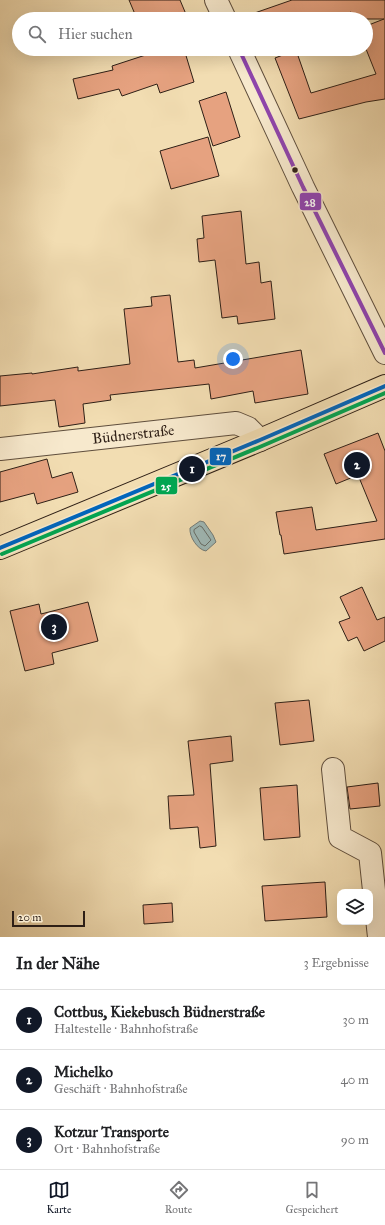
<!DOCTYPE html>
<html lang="de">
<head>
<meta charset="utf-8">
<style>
  body { margin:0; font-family:"IM FELL Great Primer",serif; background:#f2f2f2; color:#202124 }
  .controls { position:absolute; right:12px; bottom:12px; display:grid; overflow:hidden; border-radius:8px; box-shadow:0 4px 16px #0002 }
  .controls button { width:36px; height:36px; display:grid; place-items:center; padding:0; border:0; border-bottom:1px solid #e0e0e0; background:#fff; color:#202124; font:20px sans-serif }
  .scale { position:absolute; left:12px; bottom:10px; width:73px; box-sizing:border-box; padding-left:4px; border:2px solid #2e1f16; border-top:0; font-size:11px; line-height:14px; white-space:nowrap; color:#2e1f16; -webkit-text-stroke:3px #f7e9cd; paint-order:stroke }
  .you { position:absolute; left:233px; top:359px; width:14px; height:14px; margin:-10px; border:3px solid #fff; border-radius:50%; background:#1a73e8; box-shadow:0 0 0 6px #1a73e833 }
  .badge { display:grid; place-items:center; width:26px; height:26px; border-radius:50%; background:#111827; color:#fff; font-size:13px; font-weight:700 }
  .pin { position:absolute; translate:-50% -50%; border:2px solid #fff; box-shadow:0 1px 4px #0006 }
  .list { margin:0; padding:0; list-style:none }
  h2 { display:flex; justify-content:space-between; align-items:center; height:52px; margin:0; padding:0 16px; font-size:17px }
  h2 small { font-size:13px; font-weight:400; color:#757577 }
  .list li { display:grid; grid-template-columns:26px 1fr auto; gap:12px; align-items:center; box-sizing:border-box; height:60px; padding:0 16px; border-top:1px solid #e0e0e0 }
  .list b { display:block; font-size:15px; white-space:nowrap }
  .list p { margin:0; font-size:13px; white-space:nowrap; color:#757577 }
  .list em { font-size:13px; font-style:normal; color:#757577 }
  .icon { flex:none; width:22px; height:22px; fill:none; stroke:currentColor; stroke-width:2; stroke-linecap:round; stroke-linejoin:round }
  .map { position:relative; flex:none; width:385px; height:937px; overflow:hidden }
  .search { position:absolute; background:#fff; box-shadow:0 4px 16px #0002; left:12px; right:12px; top:12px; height:44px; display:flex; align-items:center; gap:10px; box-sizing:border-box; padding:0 14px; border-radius:22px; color:#757577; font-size:15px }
  .sheet { height:232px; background:#fff }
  nav { display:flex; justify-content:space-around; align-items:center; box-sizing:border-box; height:56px; border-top:1px solid #e0e0e0; background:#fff; font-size:11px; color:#757577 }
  nav a { display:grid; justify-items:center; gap:2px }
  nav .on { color:#111827 }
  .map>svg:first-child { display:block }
  .water { fill:#9fb9b7; stroke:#727b77 }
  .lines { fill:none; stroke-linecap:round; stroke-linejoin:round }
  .shore { stroke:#666c66; stroke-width:1 }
  .building { fill:#e6a280; stroke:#2e1f16 }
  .minor-casing { stroke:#5f4e3d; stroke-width:24 }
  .major-casing { stroke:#2e1f16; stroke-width:24 }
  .minor { stroke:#f7e9cd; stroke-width:22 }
  .major { stroke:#f2ddb2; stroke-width:22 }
  .bus-1-casing { stroke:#f7e9cd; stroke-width:7 }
  .bus-2-casing { stroke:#f7e9cd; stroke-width:7 }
  .bus-3-casing { stroke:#f7e9cd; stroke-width:7 }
  .bus-1 { stroke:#0065bd; stroke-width:4 }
  .bus-2 { stroke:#00a651; stroke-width:4 }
  .bus-3 { stroke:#8e44ad; stroke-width:4 }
  .bus-dot { fill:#2e1f16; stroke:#f7e9cd; stroke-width:1.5 }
  .labels { text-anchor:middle; stroke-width:3.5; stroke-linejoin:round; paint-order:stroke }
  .street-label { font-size:15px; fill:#2e1f16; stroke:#f7e9cd }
  .line-badge { stroke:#f7e9cd; stroke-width:1.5 }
  .badge-label { font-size:11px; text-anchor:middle; font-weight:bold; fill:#fff }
</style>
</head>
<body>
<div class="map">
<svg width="385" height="937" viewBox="0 0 385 937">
  <rect width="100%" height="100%" fill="#f2ddb2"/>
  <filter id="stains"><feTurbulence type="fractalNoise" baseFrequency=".005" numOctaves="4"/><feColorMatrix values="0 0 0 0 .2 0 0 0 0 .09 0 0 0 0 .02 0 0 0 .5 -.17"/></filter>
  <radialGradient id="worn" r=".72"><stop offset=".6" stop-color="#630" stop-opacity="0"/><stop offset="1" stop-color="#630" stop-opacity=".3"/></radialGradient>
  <path class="water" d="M 200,521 L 204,522 L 213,535 L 216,542 L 206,551 C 198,550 189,537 190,528 Z"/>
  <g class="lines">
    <path class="shore" d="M 200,526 L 202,527 L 211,540 L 205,546 L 201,544 L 194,532 L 194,530 Z"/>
  </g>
  <path class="building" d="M 129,0 L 180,0 L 188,19 L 137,19 Z
    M 292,0 L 385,0 L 385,99 L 366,102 L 299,119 L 275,58 L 296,50 L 311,93 L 376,74 L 366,49 L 366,26 L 384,19 L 353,19 L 351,12 L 333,19 L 247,19 L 246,16 Z
    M 164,49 L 184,49 L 194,82 L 160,93 L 157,84 L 122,96 L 119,89 L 78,99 L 73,79 L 113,70 L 112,66 Z
    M 226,92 L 240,137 L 213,146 L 199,101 Z
    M 208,137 L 219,176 L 171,189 L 160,151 Z
    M 241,211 L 246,264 L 259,262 L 261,283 L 271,281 L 275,319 L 238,324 L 237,316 L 222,318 L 215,260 L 199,262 L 197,239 L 204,238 L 202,216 Z
    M 170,295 L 178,362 L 194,360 L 195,368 L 301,350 L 308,394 L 255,403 L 253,391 L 211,399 L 209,384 L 110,395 L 111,400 L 83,404 L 85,423 L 59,427 L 55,400 L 0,406 L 0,376 L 32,373 L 32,374 L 78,367 L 78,371 L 130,364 L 124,309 L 152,306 L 151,297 Z
    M 378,433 L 385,451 L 385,539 L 284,554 L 281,535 L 280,535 L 276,512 L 312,507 L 316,530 L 377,521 L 358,475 L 336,484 L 324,454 Z
    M 47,459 L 52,478 L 72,472 L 78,492 L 37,504 L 34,493 L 0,502 L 0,472 Z
    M 362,587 L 377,620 L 385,617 L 385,641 L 364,651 L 357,637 L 348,641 L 339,622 L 350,618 L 340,597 Z
    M 88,602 L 98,641 L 52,653 L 54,664 L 25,671 L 10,611 L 39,604 L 41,614 Z
    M 309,700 L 314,741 L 280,745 L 275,703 Z
    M 231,736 L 233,761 L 210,764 L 216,846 L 200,848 L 198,827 L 170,829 L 168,796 L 194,795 L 188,741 Z
    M 378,783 L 380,806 L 350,809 L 347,787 Z
    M 297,785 L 300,837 L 264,840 L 260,788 Z
    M 325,882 L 327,917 L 265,921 L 262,886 Z
    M 172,903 L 173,922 L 144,924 L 143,905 Z"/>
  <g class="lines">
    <g class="minor-casing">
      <g id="minor">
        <path d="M 216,0 L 225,19"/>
        <path d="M 239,49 L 303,187 L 385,353"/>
        <path id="s1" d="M 0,449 L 236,423 L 248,428 L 260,440"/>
        <path d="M 333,769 L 340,837 L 370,853 L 379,937"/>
      </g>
    </g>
    <g class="major-casing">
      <path id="major" d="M 0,548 L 260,440 L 385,386"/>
    </g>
    <use href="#minor" class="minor"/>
    <use href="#major" class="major"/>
    <g class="bus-1-casing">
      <path id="bus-1" d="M 0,548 L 260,440 L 385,386"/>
    </g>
    <g class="bus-2-casing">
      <path id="bus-2" d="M 2,554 L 262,446 L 385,393"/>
    </g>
    <g class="bus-3-casing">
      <path id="bus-3" d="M 239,49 L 303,187 L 385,353"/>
    </g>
    <use href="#bus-1" class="bus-1"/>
    <use href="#bus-2" class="bus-2"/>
    <use href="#bus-3" class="bus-3"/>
  </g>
  <circle class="bus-dot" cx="295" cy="170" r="3.5"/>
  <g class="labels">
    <g class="street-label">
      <text dy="5" stroke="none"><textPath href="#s1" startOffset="134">Büdnerstraße</textPath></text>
    </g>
  </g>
  <g class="line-badge">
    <rect x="299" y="192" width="23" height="19" rx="4" fill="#8e44ad"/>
    <rect x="209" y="447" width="23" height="19" rx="4" fill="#0065bd"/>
    <rect x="155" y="476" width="23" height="19" rx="4" fill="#00a651"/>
  </g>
  <g class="badge-label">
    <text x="310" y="206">28</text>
    <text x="221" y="460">17</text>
    <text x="166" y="490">25</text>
  </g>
  <rect width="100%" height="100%" filter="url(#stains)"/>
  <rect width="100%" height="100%" fill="url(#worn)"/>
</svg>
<div class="controls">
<button><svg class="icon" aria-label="layers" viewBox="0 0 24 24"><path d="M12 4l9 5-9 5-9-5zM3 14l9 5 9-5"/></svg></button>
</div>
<div class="scale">20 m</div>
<div class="you"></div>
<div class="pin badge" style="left:192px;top:469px">1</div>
<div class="pin badge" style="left:357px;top:465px">2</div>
<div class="pin badge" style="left:54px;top:627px">3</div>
<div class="search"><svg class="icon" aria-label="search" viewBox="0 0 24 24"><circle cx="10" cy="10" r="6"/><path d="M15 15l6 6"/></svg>Hier suchen</div>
</div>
<section class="sheet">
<h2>In der Nähe<small>3 Ergebnisse</small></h2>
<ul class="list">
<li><span class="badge">1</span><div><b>Cottbus, Kiekebusch Büdnerstraße</b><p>Haltestelle · Bahnhofstraße</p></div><em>30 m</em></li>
<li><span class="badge">2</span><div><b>Michelko</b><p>Geschäft · Bahnhofstraße</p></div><em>40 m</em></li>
<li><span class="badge">3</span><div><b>Kotzur Transporte</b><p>Ort · Bahnhofstraße</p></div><em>90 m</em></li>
</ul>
</section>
<nav>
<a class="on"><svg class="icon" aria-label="map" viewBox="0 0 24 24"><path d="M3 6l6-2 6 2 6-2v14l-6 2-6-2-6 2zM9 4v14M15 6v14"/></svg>Karte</a>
<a><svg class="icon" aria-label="directions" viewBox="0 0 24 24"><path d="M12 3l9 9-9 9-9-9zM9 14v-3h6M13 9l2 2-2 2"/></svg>Route</a>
<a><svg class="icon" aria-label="saved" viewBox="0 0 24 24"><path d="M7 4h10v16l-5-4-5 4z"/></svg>Gespeichert</a>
</nav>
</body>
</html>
